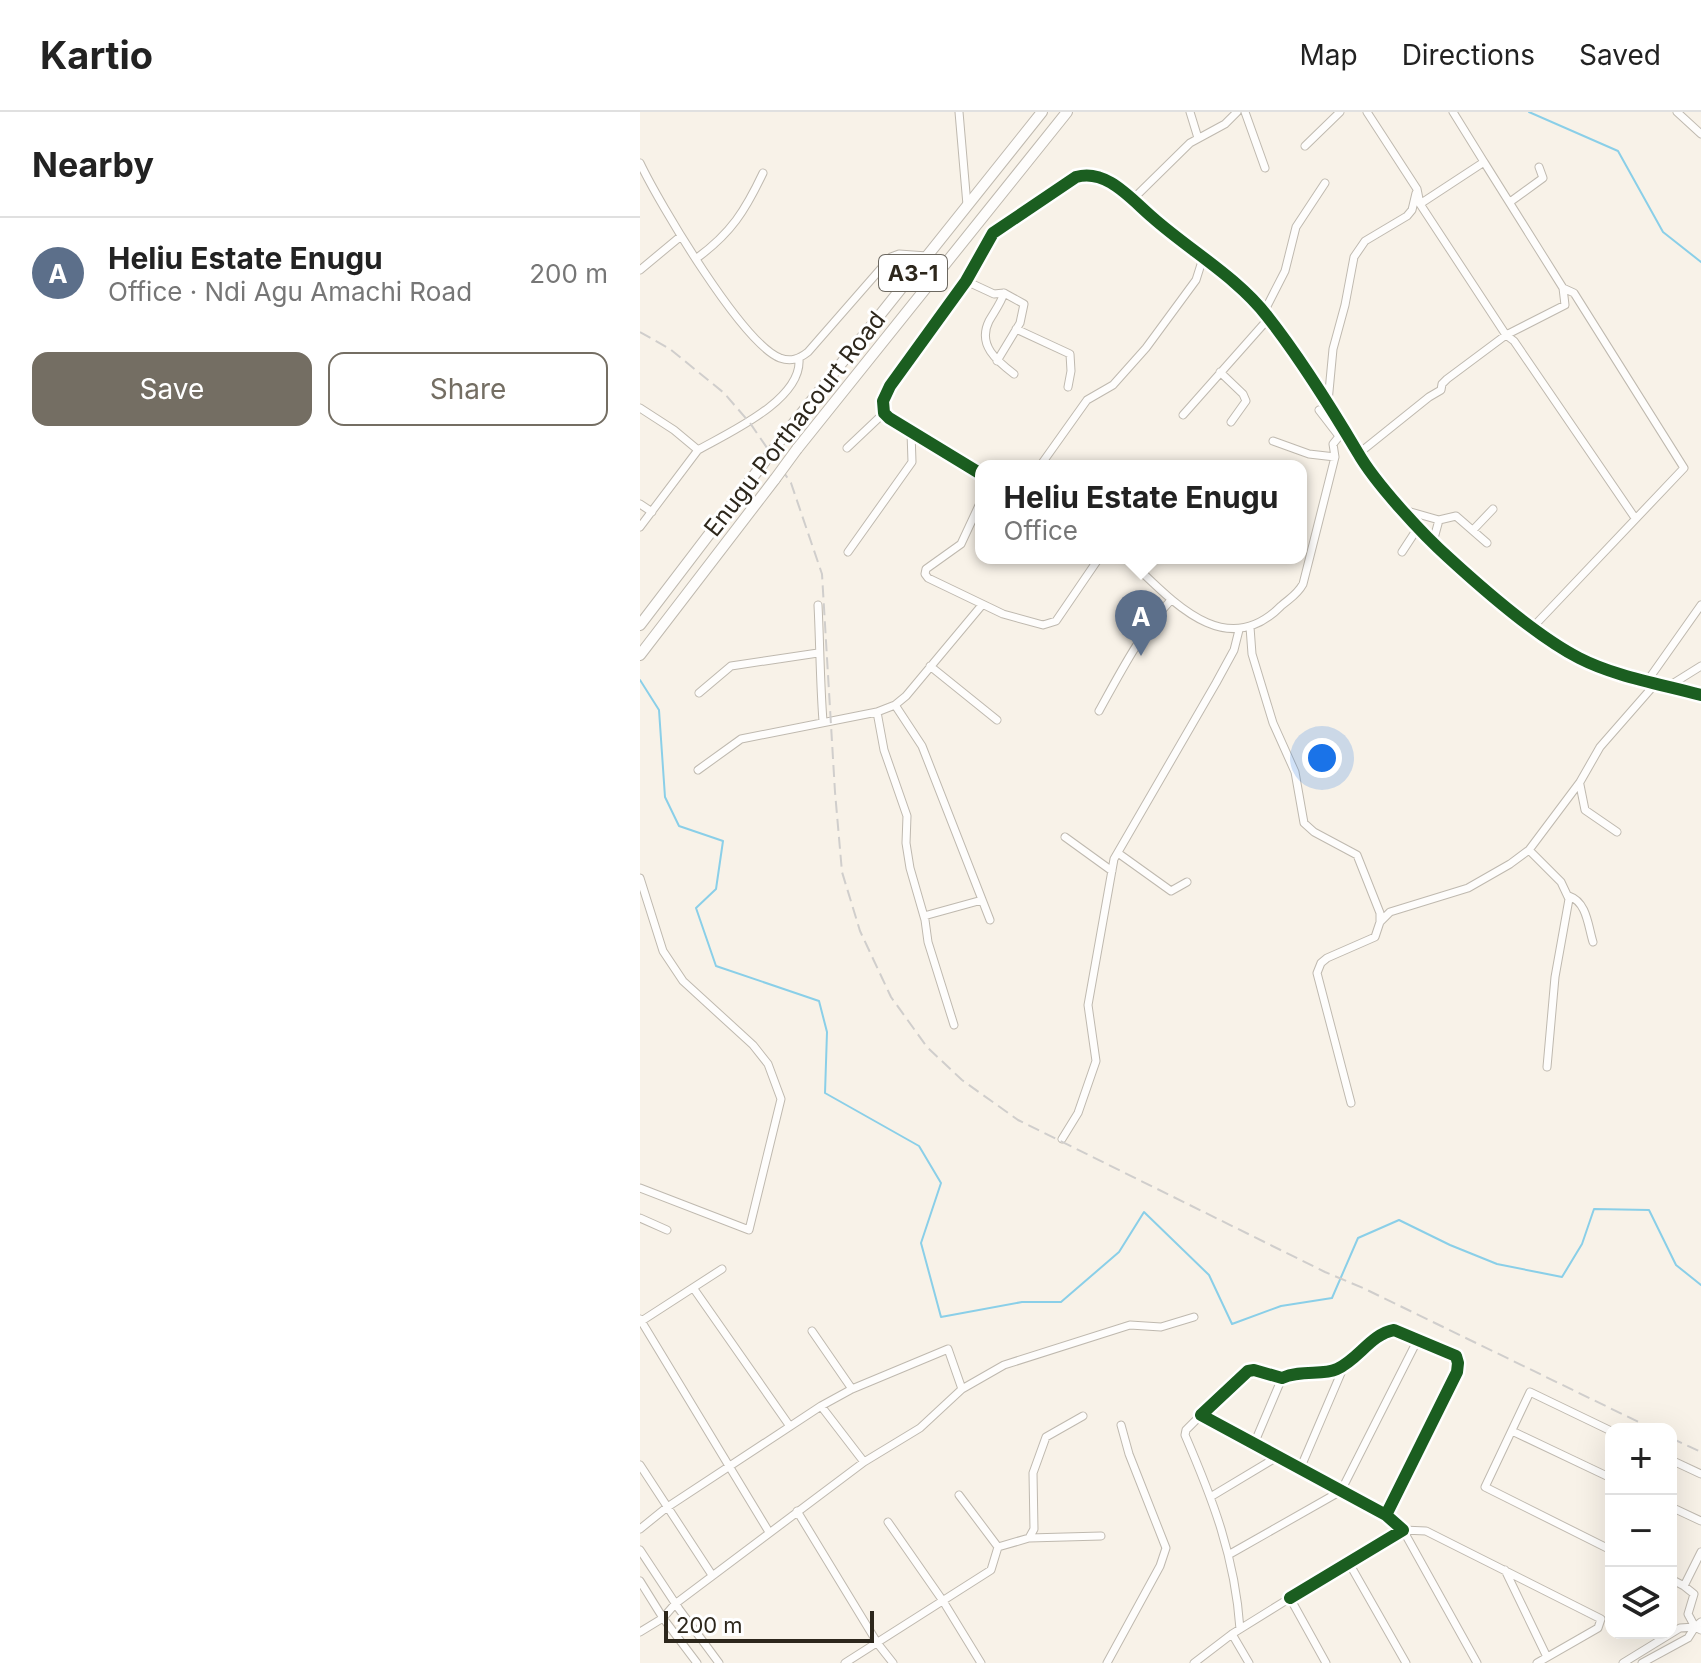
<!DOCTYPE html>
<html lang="en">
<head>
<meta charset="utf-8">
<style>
  body { margin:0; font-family:Inter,sans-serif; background:#f6f6f6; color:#222 }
  .controls { position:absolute; right:24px; bottom:24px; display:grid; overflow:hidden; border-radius:16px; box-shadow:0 8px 32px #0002 }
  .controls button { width:72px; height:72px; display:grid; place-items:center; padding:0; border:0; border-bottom:2px solid #e0e0e0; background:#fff; color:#222; font:40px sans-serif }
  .scale { position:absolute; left:24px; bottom:20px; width:210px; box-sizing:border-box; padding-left:8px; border:4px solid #2d271c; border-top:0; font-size:22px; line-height:28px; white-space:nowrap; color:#2d271c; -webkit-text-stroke:6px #fff; paint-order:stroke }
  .you { position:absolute; left:682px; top:646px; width:28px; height:28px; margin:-20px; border:6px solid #fff; border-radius:50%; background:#1a73e8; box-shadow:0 0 0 12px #1a73e833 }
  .badge { display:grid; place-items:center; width:52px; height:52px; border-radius:50%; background:#746e63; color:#fff; font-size:26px; font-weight:700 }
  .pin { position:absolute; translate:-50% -66px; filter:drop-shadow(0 2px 4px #0008) }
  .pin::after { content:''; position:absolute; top:42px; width:28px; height:24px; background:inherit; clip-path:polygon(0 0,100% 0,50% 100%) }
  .popup { position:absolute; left:335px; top:348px; width:332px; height:104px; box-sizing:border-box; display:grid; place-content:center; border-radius:16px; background:#fff; filter:drop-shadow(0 2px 6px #0005); font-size:26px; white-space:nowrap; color:#767676 }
  .popup b { font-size:30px; color:#222 }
  .popup::after { content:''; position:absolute; left:50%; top:100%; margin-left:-16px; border:16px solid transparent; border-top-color:#fff }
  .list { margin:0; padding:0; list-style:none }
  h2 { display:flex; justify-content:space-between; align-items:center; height:104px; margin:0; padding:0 32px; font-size:34px }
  h2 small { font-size:26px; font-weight:400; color:#767676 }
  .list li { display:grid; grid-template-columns:52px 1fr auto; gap:24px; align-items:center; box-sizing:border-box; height:112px; padding:0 32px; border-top:2px solid #e0e0e0 }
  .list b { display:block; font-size:30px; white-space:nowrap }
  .list p { margin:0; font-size:26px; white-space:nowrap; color:#767676 }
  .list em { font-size:26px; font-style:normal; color:#767676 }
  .actions { display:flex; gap:16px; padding:24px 32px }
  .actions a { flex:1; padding:18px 0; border:2px solid #746e63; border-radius:16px; text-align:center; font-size:28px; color:#746e63 }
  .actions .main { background:#746e63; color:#fff }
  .icon { flex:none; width:44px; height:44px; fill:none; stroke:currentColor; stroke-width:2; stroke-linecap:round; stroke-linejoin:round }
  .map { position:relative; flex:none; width:1061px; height:1551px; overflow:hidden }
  header { display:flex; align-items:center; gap:48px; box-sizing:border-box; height:112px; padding:0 40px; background:#fff; border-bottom:2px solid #e0e0e0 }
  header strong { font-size:38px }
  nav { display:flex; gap:44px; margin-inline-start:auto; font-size:28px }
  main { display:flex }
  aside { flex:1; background:#fff }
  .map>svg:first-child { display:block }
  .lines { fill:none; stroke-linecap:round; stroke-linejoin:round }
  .stream { stroke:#8acfe8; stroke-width:2 }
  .minor-casing { stroke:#bfb9af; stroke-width:9 }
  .highway-casing { stroke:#bfb9af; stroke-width:12 }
  .minor { stroke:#fefdfc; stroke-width:7 }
  .highway { stroke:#fefdfc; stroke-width:10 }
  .rail { stroke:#d0cecc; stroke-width:2; stroke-dasharray:12 6; stroke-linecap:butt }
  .highway-bridge-casing { stroke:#bfb9af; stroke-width:12; stroke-linecap:butt }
  .highway-bridge { stroke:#fefdfc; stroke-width:10 }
  .cycleway-casing { stroke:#fff; stroke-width:17 }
  .cycleway { stroke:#1b5e20; stroke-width:12 }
  .labels { text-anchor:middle; stroke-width:6; stroke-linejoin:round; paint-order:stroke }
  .shield { fill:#fff; stroke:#6c6860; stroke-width:2 }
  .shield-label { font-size:22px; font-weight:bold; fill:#2d271c }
  .street-label { font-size:24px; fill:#2d271c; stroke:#fff }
</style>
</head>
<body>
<header>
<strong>Kartio</strong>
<nav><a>Map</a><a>Directions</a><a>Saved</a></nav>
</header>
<main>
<aside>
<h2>Nearby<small></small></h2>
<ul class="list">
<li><span class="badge" style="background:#5c6f8a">A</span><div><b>Heliu Estate Enugu</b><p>Office · Ndi Agu Amachi Road</p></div><em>200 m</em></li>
</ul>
<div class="actions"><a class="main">Save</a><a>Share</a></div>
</aside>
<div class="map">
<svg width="1061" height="1551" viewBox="0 0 1061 1551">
  <rect width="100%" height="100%" fill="#f8f2e8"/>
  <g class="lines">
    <path class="stream" d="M 889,0 L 978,39 L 1023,120 L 1061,150
      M 0,568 L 19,598 L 25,685 L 39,714 L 83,729 L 76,777 L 56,796 L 76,854 L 179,889 L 187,920 L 185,981 L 279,1034 L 301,1071 L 281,1131 L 301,1205 L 382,1190 L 421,1190 L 479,1140 L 504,1100 L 569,1163 L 592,1212 L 641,1194 L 692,1186 L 718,1126 L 759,1108 L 810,1133 L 857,1152 L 922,1165 L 942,1132 L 954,1097 L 1009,1098 L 1036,1153 L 1061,1173"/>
    <g class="minor-casing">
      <path id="minor" d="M 319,0 L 327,93
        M 550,0 L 558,26
        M 605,0 L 625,56
        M 727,0 L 777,77 L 780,92 L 866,223 L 874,229 L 995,406
        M 813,0 L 844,50
        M 1037,0 L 1061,22
        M 665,34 L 700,0
        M 0,51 C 19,91 102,231 140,246 C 151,250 159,247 168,240 L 251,145 L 259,142 L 287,144
        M 493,87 L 550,31 L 585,12 L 597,0
        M 870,90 L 903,66 L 899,55
        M 780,92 L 844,50 L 923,176 L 934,181 L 1044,356 L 893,515
        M 57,146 C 91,121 105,99 123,61
        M 0,158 L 41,124
        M 326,169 L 354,182 L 364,181 C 361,191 354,200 349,209 C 337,233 357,249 374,262
        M 624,200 L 645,159 L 656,115 L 685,71
        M 376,217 L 430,242 L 431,259 L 428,275
        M 357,249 L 380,211 L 384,192 L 364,181
        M 580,260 L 603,282 L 606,289 L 591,310
        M 688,290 L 693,237 L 705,193 L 714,145 L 725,129 L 767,104 L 772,98 L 776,81
        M 0,296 L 34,318 L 58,338 C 88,321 162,288 159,247
        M 679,298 L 699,324
        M 543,303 L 629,206
        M 633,329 L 669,342 L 695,345
        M 207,336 L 244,301
        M 718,342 L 789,285 L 801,278 L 802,272 L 807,267 L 866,223 L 925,193 L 923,176
        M 400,354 L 447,288 L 473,273 L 506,236 L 556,168 L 563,146
        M 341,362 L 249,306 L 244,301 L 243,289 L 250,274 L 326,169 L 353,121 L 436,65 C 466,56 491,87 512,105 C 549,138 597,165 627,204 C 661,247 690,294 718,341 C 735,371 783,423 809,446 C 845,479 896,524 939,546 C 976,565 1021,572 1061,583
        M 341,389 L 321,432 L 286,457 L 285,462 L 288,466 L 363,502 L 403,513 L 416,509 L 459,446
        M 0,392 L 12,400
        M 767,399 L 799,408 L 816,404 L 847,431
        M 0,415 L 58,338
        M 833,418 L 853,397
        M 793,430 L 799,408
        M 208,440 L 272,350 L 271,320
        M 762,440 L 779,414
        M 487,446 C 529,485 584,552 641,494 C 650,486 657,483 663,472 L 695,345 L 693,332 L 705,317
        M 178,493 C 180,532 180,570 183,609
        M 610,515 L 612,542 L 633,611 L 655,660 L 664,711 L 674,720 L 717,743 L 740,801 L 740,810 L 735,825 L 687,846 L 681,851 L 677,861 L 711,991
        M 290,554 L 357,608
        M 1008,568 L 1061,493
        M 1029,574 L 1061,554
        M 59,581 L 91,554 L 178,541
        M 255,593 L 282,634 L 350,808
        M 459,599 C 480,561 501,520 531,488
        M 58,658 L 101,627 L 237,600
        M 940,673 L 945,698 L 977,720
        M 425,725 L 472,759
        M 889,738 L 921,770 L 929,787 L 915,865 L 907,955
        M 478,741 L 531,779 L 547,770
        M 0,766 L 23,839 L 43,869 L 113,933 L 128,952 L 141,987 L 109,1118 L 0,1076
        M 929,784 C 947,790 948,814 953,830
        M 284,804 L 342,788
        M 740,810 L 750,800 L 828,776 L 870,752 L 889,738 L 940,670 L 960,635 L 1016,571
        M 314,913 L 288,830 L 285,808 L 270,756 L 266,731 L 267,704 L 244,638 L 237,600 L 255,593 L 266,584 L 342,493
        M 422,1027 L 438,1001 L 456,949 L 448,893 L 474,747 L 576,571 L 594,538 L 599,518
        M 0,1106 L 27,1118
        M 54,1177 L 149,1313
        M 0,1207 L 129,1420
        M 0,1210 L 82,1157
        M 172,1219 L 212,1277
        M 181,1294 L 224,1350
        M 561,1303 L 546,1318 L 545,1323 C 573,1388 595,1445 600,1517
        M 872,1319 L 971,1366
        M 971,1319 L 890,1280 L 845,1375 L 971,1438
        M 614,1332 L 642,1266
        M 1031,1348 L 1061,1362
        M 0,1353 L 72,1463
        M 660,1357 L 704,1254
        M 319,1383 L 358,1435
        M 572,1384 L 637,1345
        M 1031,1395 L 1061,1409
        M 157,1399 L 238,1532 L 253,1551
        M 248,1410 L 303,1489 L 341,1551
        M 0,1417 L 26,1396 L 181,1294 L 212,1277 L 308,1237 L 322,1277
        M 389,1426 L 461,1424
        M 0,1438 L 39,1497 L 79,1551
        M 590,1442 L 701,1379 L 778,1227
        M 709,1451 L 766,1551
        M 865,1458 L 907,1545
        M 1031,1467 L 1044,1474 L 1061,1440
        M 0,1469 L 23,1506 L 57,1551
        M 1044,1474 L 1054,1482 L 1048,1502 L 1055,1515 L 1061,1518
        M 650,1486 L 763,1418 L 746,1403 L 561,1303 L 608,1259 L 614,1258 L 642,1266 C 662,1257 682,1264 697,1257 C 718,1248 731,1222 754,1218 L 816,1244 L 818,1251 L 817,1260 L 746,1403
        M 0,1520 L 23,1506 L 35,1492 L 224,1350 L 280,1316 L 322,1277 L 364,1253 L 490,1213 L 521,1215 L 554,1205
        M 592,1522 L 609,1551
        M 205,1551 L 351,1458 L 358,1435 L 389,1426 L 394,1417 L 393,1361 L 406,1325 L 443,1304
        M 467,1551 L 520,1454 L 526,1436 L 489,1342 L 481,1313
        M 554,1551 L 592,1522 L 650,1486 L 686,1551
        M 837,1551 L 763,1418 L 786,1419 L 961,1507 L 958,1516 L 897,1551
        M 983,1551 L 1040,1516 L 1055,1515
        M 1002,1551 L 1048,1526 L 1055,1515 L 1061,1510"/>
    </g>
    <g class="highway-casing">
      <path id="highway" d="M 145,322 L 402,0
        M 157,337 L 427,0
        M 0,513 L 125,349
        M 0,543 L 135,367"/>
    </g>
    <use href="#minor" class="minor"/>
    <use href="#highway" class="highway"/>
    <path class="rail" d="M 0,220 L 30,237 L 84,281 L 110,311 L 151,371 L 182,462 L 195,680 L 202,760 L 220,819 L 251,885 L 287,935 L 322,968 L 378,1008 L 685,1160 L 723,1176 L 1013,1317
      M 1031,1326 L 1061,1340"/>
    <g class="highway-bridge-casing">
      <path id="highway-bridge" d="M 125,349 L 145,322
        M 135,367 L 157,337"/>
    </g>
    <use href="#highway-bridge" class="highway-bridge"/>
    <g class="cycleway-casing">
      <path id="cycleway" d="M 341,362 L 249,306 L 244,301 L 243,289 L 250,274 L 326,169 L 353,121 L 436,65 C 466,56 491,87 512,105 C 549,138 597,165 627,204 C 661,247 690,294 718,341 C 735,371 783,423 809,446 C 845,479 896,524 939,546 C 976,565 1021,572 1061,583
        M 650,1486 L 763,1418 L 746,1403 L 561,1303 L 608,1259 L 614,1258 L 642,1266 C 662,1257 682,1264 697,1257 C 718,1248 731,1222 754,1218 L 816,1244 L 818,1251 L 817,1260 L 746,1403"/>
    </g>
    <use href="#cycleway" class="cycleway"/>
  </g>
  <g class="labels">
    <rect class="shield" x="239" y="143" width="68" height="36" rx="6"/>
    <g class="shield-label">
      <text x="273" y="169">A3-1</text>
    </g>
    <g class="street-label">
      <text transform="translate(155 312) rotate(-52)" y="8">Enugu Porthacourt Road</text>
    </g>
  </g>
</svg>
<div class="controls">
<button>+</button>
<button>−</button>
<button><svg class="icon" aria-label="layers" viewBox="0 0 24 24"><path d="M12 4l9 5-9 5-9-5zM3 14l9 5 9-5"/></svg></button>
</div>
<div class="scale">200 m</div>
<div class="you"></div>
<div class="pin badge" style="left:501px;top:544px;background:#5c6f8a">A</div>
<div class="popup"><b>Heliu Estate Enugu</b>Office</div>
</div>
</main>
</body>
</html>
